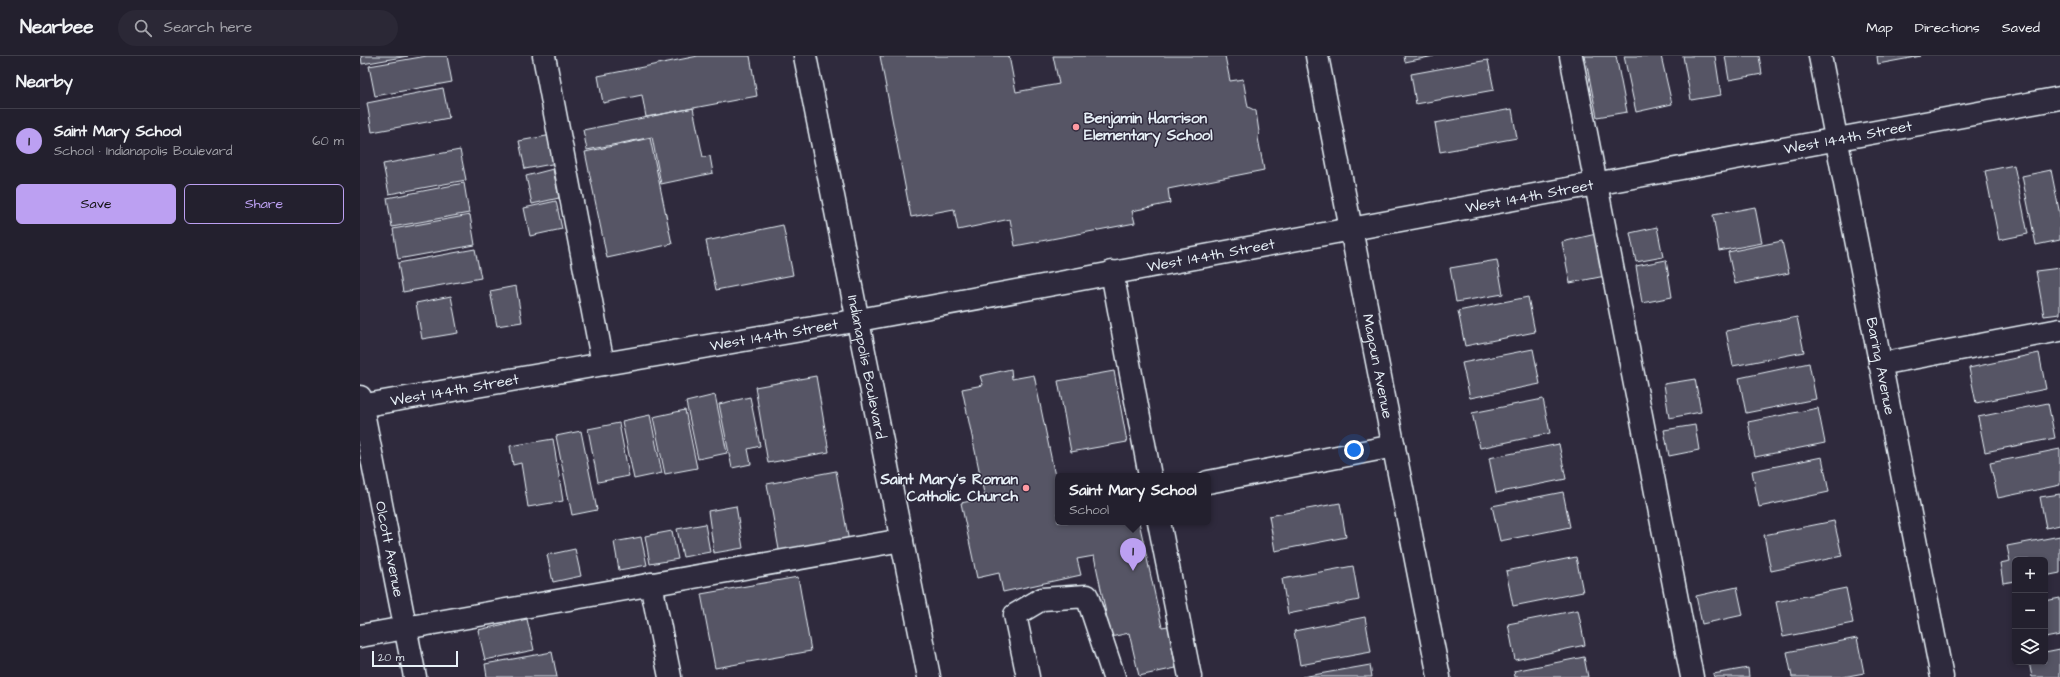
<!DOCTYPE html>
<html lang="en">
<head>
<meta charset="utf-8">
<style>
  body { margin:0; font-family:"Architects Daughter",sans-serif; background:#2b2836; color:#f1f3f6 }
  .controls { position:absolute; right:12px; bottom:12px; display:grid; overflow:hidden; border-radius:6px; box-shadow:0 2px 6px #0003 }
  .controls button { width:36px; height:36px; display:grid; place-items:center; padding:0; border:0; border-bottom:1px solid #403e4a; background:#23202e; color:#f1f3f6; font:20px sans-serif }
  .scale { position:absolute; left:12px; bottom:10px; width:86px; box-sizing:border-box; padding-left:4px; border:2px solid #e8f1f8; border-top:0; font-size:11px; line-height:14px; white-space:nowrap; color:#e8f1f8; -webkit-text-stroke:3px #2f2a3d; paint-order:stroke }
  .you { position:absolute; left:994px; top:394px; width:14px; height:14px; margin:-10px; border:3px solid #fff; border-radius:50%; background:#1a73e8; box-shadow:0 0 0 6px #1a73e833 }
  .badge { display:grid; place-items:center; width:26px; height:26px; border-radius:50%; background:#bca0f2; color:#111; font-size:13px; font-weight:700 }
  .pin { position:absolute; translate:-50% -33px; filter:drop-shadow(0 1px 2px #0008) }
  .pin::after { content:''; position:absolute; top:21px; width:14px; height:12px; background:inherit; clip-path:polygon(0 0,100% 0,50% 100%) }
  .popup { position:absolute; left:695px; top:417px; width:156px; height:52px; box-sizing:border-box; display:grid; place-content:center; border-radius:6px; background:#23202e; filter:drop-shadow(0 1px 3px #0005); font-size:13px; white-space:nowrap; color:#a3a3aa }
  .popup b { font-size:15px; color:#f1f3f6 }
  .popup::after { content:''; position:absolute; left:50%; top:100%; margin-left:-8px; border:8px solid transparent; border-top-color:#23202e }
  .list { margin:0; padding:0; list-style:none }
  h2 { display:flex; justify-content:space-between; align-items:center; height:52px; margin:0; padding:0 16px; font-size:17px }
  h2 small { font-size:13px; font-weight:400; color:#a3a3aa }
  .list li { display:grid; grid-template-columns:26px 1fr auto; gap:12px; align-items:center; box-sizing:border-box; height:64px; padding:0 16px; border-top:1px solid #403e4a }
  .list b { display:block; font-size:15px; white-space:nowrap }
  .list p { margin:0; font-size:13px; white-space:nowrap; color:#a3a3aa }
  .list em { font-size:13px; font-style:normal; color:#a3a3aa }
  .actions { display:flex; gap:8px; padding:12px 16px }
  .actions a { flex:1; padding:9px 0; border:1px solid #bca0f2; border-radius:6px; text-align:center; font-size:14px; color:#bca0f2 }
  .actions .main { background:#bca0f2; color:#111 }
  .icon { flex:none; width:22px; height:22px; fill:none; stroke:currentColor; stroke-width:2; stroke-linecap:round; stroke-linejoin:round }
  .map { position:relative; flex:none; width:1700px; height:621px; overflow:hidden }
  header { display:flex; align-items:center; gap:24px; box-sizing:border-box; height:56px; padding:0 20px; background:#23202e; border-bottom:1px solid #403e4a }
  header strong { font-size:19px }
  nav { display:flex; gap:22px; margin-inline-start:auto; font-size:14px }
  .search { width:280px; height:36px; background:#2b2836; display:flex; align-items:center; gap:10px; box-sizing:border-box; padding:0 14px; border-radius:22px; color:#a3a3aa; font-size:15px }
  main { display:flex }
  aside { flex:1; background:#23202e }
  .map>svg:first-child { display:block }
  .building { fill:#575565; stroke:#e8f1f8 }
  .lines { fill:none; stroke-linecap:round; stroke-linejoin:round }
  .minor-casing { stroke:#e8f1f8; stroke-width:25 }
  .major-casing { stroke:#e8f1f8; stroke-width:25 }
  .minor { stroke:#2f2a3d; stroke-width:22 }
  .major { stroke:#2f2a3d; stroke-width:22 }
  .poi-dot { fill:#ff9aa2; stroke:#2f2a3d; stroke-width:1.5 }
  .labels { text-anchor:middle; stroke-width:3; stroke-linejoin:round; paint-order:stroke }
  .poi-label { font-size:15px; font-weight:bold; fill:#e8f1f8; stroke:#2f2a3d; text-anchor:start }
  .street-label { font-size:15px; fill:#e8f1f8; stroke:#2f2a3d }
</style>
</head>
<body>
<header>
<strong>Nearbee</strong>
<div class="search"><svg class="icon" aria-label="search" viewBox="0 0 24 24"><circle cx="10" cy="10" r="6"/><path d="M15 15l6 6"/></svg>Search here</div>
<nav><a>Map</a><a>Directions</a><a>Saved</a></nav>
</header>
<main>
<aside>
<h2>Nearby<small></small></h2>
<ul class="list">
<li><span class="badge">1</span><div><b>Saint Mary School</b><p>School · Indianapolis Boulevard</p></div><em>60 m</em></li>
</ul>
<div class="actions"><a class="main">Save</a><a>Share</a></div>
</aside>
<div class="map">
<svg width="1700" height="621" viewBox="0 0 1700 621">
  <rect width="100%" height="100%" fill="#2f2a3d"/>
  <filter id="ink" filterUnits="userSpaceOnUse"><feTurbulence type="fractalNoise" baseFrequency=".025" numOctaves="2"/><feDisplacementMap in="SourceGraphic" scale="8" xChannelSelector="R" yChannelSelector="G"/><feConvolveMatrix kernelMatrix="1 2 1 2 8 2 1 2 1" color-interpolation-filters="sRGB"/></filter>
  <g filter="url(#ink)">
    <path class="building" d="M 1,0 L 48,0 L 2,8 Z
      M 67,0 L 87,0 L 92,26 L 15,40 L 9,10 Z
      M 338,0 L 390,0 L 397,40 L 286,61 L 282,39 L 243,47 L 238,20 Z
      M 520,0 L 649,0 L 656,36 L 699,28 L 693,0 L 865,0 L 870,25 L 883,23 L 888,51 L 896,55 L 899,76 L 898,82 L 904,114 L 808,133 L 810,147 L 772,155 L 775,167 L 655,190 L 650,163 L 598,174 L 594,153 L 551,161 Z
      M 1044,0 L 1074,0 L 1045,6 Z
      M 1225,0 L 1256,0 L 1267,56 L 1237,61 Z
      M 1264,0 L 1301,0 L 1312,48 L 1276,56 Z
      M 1323,0 L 1355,0 L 1361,39 L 1331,44 Z
      M 1365,0 L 1399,0 L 1402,18 L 1369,24 Z
      M 1517,0 L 1561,0 L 1518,8 Z
      M 1128,4 L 1134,34 L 1056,48 L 1051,18 Z
      M 83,32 L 89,62 L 12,76 L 7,47 Z
      M 333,52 L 343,101 L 350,100 L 353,117 L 301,128 L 292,81 L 227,94 L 223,74 Z
      M 1152,53 L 1157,82 L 1080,96 L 1075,67 Z
      M 192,79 L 197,107 L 165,113 L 159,85 Z
      M 290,82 L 312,188 L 247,202 L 225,96 Z
      M 100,94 L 106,124 L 29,138 L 23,108 Z
      M 1654,109 L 1668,178 L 1639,184 L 1625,115 Z
      M 193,113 L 199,142 L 172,148 L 166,120 Z
      M 1691,114 L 1700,159 L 1700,184 L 1676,189 L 1662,120 Z
      M 104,127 L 109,157 L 32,171 L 27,142 Z
      M 196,145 L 202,173 L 170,180 L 164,152 Z
      M 1395,151 L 1402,187 L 1359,195 L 1353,159 Z
      M 110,159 L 115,189 L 38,203 L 33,173 Z
      M 423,169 L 433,219 L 356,234 L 346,185 Z
      M 1297,171 L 1303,201 L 1276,206 L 1270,177 Z
      M 1236,178 L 1245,220 L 1210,227 L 1202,186 Z
      M 1422,185 L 1429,217 L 1375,228 L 1368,196 Z
      M 115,193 L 121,222 L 43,236 L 38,207 Z
      M 1137,204 L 1143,238 L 1096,246 L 1090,212 Z
      M 1306,204 L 1312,241 L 1282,247 L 1276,210 Z
      M 1700,212 L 1700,258 L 1684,260 L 1676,215 Z
      M 156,230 L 162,266 L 137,270 L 130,235 Z
      M 91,240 L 98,277 L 62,283 L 56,247 Z
      M 1168,241 L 1175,276 L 1105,290 L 1098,255 Z
      M 1437,261 L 1444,296 L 1373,310 L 1366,275 Z
      M 1173,293 L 1180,328 L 1110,342 L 1102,307 Z
      M 1679,297 L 1686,333 L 1616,347 L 1609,312 Z
      M 1449,307 L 1456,343 L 1386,357 L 1379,322 Z
      M 651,313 L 652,323 L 674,319 L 696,425 L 698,425 L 698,466 L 779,466 L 802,571 L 808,570 L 816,612 L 779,620 L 769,577 L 751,581 L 734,500 L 717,503 L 721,519 L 643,536 L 639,517 L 617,522 L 601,447 L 625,442 L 602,333 L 623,329 L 620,320 Z
      M 754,315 L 767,386 L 711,396 L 698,325 Z
      M 456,320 L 469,396 L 408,407 L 395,331 Z
      M 1335,323 L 1341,356 L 1309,362 L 1304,328 Z
      M 355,339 L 367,397 L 338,403 L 326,346 Z
      M 390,341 L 400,390 L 388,393 L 391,408 L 372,412 L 359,348 Z
      M 1183,343 L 1190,377 L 1120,392 L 1112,357 Z
      M 1688,347 L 1695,382 L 1625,396 L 1618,361 Z
      M 1458,352 L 1465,387 L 1395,401 L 1388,366 Z
      M 325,354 L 337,412 L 305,418 L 293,361 Z
      M 290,359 L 302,417 L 274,423 L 262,365 Z
      M 259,367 L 269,420 L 238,426 L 228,373 Z
      M 1335,369 L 1339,394 L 1309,400 L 1304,374 Z
      M 221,375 L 237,454 L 212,459 L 196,380 Z
      M 193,383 L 203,445 L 168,451 L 161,407 L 153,409 L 150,390 Z
      M 1199,388 L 1206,423 L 1136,437 L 1129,402 Z
      M 1700,393 L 1700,429 L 1638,442 L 1630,407 Z
      M 1462,401 L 1469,436 L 1399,451 L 1392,415 Z
      M 476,415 L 489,486 L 420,499 L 407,428 Z
      M 1203,436 L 1210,471 L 1140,485 L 1132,450 Z
      M 1700,438 L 1700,469 L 1686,472 L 1680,441 Z
      M 980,447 L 986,481 L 915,495 L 909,460 Z
      M 376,450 L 383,492 L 354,497 L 348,455 Z
      M 1474,465 L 1482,500 L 1411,515 L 1404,479 Z
      M 345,468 L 350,496 L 323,501 L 317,473 Z
      M 312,475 L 318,503 L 290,508 L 285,480 Z
      M 1700,480 L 1700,517 L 1685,520 L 1685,504 L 1655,504 L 1655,525 L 1643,527 L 1640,507 L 1650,505 L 1647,490 Z
      M 281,481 L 287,509 L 259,514 L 254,486 Z
      M 215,493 L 221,520 L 193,526 L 187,499 Z
      M 1216,501 L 1223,536 L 1153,550 L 1146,515 Z
      M 993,510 L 999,544 L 928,558 L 922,523 Z
      M 438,521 L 451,595 L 355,612 L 341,538 Z
      M 1377,531 L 1383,559 L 1342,568 L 1336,540 Z
      M 1486,532 L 1493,567 L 1423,581 L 1416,546 Z
      M 1700,542 L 1700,579 L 1685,582 L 1685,545 Z
      M 1218,554 L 1225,589 L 1155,604 L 1148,568 Z
      M 1005,561 L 1011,596 L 940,609 L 934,575 Z
      M 167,563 L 174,594 L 125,604 L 118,574 Z
      M 1497,582 L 1504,617 L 1483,621 L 1432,621 L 1427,596 Z
      M 1700,593 L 1700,621 L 1672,621 L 1669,606 L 1685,606 L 1685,596 Z
      M 192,596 L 197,621 L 127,621 L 125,608 Z
      M 1224,601 L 1228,621 L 1155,621 L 1154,615 Z
      M 1010,609 L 1012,621 L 942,621 Z
      M 1388,612 L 1389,621 L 1354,621 L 1353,618 Z"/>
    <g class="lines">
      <g class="minor-casing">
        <g id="minor">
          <path d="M 184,0 L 243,308"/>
          <path id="s1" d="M 957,0 L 1079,621"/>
          <path d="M 1211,0 L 1332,621"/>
          <path id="s2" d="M 1460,0 L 1582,621"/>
          <path d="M 752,216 L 790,420"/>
          <path d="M 1520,308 L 1700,274"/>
          <path id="s3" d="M 0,341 L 55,621"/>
          <path id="s4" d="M 0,350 L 499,264 L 1700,42"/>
          <path d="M 848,426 L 1034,390"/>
          <path d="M 799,466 L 830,621"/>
          <path d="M 291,528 L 310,621"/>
          <path d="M 0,580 L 542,484"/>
          <path d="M 668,621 L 655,559 L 682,543 L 727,540 L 754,621"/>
        </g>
      </g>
      <g class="major-casing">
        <g id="major">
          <path id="s5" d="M 445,0 L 569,621"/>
        </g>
      </g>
      <use href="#minor" class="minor"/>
      <use href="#major" class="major"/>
    </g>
  </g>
  <g class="poi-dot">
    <circle cx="716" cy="71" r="4"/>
    <circle cx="666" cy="432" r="4"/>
  </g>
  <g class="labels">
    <g class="poi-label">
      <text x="724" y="67">Benjamin Harrison<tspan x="724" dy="17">Elementary School</tspan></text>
      <text x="658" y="428" text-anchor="end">Saint Mary's Roman<tspan x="658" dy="17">Catholic Church</tspan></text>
    </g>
    <g class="street-label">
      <text dy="5" stroke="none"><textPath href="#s4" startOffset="1512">West 144th Street</textPath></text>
      <text dy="5" stroke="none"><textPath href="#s4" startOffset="1188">West 144th Street</textPath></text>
      <text dy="5" stroke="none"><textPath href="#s4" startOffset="864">West 144th Street</textPath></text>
      <text dy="5" stroke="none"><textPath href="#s4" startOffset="420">West 144th Street</textPath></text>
      <text dy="5" stroke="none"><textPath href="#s5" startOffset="317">Indianapolis Boulevard</textPath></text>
      <text dy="5" stroke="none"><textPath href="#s1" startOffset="316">Magoun Avenue</textPath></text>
      <text dy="5" stroke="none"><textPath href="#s2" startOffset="316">Baring Avenue</textPath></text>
      <text dy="5" stroke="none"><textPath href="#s4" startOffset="96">West 144th Street</textPath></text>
      <text dy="5" stroke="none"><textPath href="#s3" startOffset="155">Olcott Avenue</textPath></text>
    </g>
  </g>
</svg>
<div class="controls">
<button>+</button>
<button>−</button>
<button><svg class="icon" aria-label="layers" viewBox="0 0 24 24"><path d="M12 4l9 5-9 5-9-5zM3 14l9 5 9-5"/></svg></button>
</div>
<div class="scale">20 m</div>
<div class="you"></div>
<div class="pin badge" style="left:773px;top:515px">1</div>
<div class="popup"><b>Saint Mary School</b>School</div>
</div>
</main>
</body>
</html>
